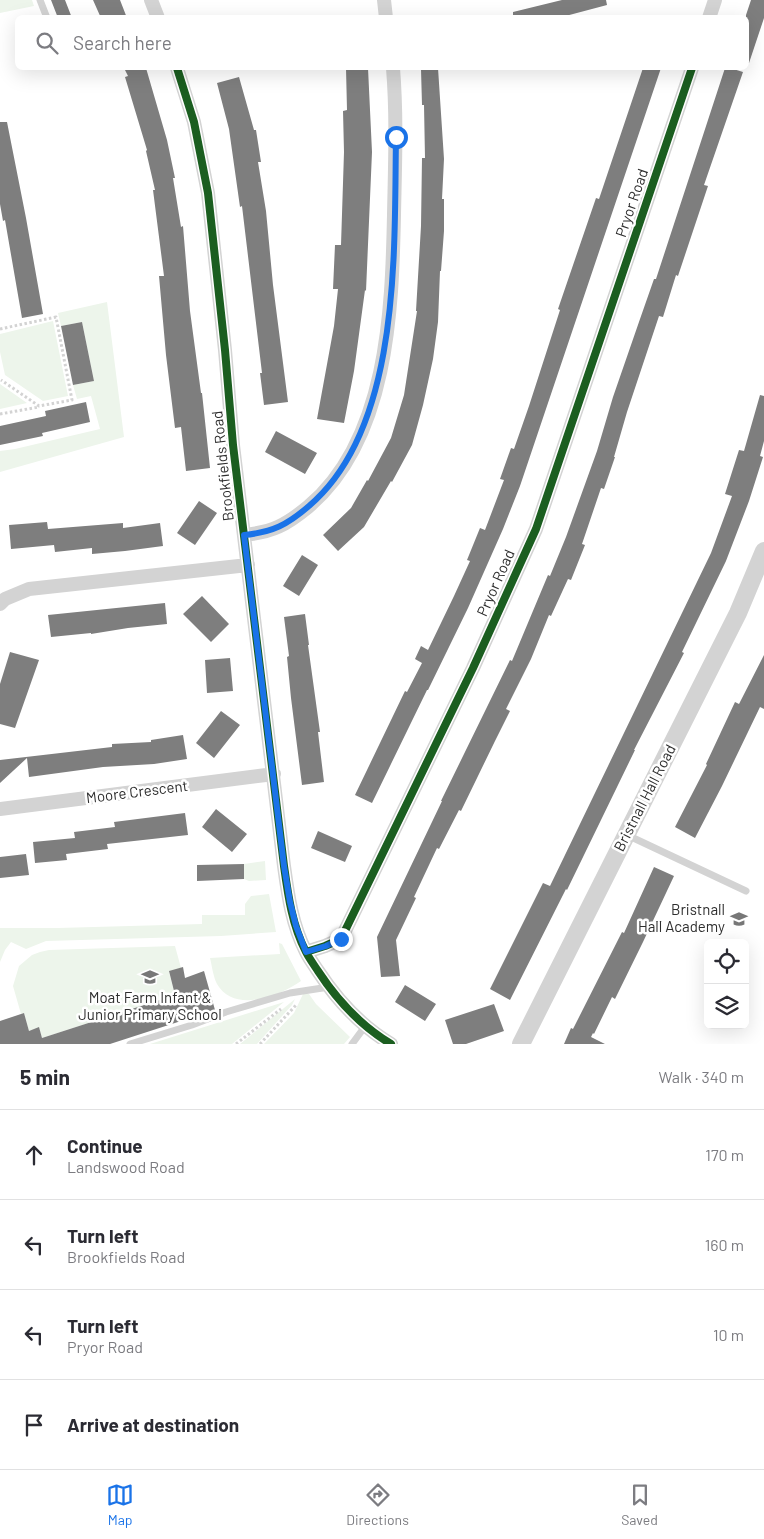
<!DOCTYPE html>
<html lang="en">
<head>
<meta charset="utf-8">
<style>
  body { margin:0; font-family:Barlow,sans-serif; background:#f7f7f7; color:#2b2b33 }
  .controls { position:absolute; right:15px; bottom:15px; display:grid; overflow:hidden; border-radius:8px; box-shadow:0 5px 20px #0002 }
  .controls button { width:45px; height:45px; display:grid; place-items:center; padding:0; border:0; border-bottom:1px solid #e1e1e2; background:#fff; color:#2b2b33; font:25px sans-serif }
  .stop { position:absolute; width:15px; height:15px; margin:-11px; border:4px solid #1a73e8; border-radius:50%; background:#fff }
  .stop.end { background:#1a73e8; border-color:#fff; box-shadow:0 1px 5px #0008 }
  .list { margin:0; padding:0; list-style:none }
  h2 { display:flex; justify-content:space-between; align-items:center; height:65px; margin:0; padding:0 20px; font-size:21px }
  h2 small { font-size:16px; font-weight:400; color:#7c7c81 }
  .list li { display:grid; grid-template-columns:32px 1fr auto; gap:15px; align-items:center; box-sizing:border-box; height:90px; padding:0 20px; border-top:1px solid #e1e1e2 }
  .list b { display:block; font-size:19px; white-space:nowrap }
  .list p { margin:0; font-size:16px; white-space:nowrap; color:#7c7c81 }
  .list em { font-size:16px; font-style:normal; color:#7c7c81 }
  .icon { flex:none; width:28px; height:28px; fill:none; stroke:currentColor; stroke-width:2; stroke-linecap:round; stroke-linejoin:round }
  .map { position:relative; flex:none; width:764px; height:1044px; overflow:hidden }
  .search { position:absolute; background:#fff; box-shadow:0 5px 20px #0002; left:15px; right:15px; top:15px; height:55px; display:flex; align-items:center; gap:12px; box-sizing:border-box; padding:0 18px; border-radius:8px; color:#7c7c81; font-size:19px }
  .sheet { height:425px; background:#fff }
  nav { display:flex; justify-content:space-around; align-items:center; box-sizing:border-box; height:70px; border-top:1px solid #e1e1e2; background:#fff; font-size:14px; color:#7c7c81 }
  nav a { display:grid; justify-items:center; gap:2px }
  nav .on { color:#1a73e8 }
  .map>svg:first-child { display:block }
  .green { fill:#edf5eb }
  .building { fill:#7e7e7e }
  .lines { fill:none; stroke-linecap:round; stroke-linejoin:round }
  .path { stroke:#d3d3d3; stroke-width:3; stroke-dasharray:2.5 2.5; stroke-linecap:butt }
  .service { stroke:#d3d3d3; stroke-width:7 }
  .minor { stroke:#d3d3d3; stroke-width:14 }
  .tertiary { stroke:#d3d3d3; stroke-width:18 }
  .cycleway-casing { stroke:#fff; stroke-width:11 }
  .cycleway { stroke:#1b5e20; stroke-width:8 }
  .route { stroke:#1a73e8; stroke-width:6 }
  .labels { text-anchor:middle; stroke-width:5; stroke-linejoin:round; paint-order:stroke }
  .street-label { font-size:15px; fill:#2e2e2e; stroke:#fff }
  .poi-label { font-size:15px; fill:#2e2e2e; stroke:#fff; text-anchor:end }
</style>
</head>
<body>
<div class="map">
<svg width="764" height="1044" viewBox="0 0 764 1044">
  <rect width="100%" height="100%" fill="#fff"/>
  <path class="green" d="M 0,0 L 32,0 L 34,6 L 0,13 Z
    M 107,302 L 124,437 L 0,472 L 0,451 L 15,449 L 100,429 L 91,396 L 77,399 L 73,385 L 94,381 L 82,322 L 61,326 L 58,313 Z
    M 53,321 L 68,396 L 43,401 L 5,375 L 0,352 L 0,334 Z
    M 0,384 L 27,403 L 0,409 Z
    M 265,861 L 266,880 L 249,881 L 244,879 L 244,864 Z
    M 269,894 L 276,932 L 221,936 L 46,941 L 26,949 L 11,942 L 5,950 L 0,962 L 0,928 L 58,928 L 202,924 L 202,915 L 245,915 L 245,904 L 251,896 Z
    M 279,943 L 282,944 L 301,981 C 280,996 234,1014 217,984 C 213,976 212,966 210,958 L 280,954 Z
    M 175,946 L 181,968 L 169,972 L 175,995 L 42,1038 L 39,1028 L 29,1031 L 24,1013 L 21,1014 L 13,986 L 19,966 L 32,955 L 40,952 L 49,950 Z
    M 303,994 L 309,994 L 316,1004 L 350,1037 L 344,1044 L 264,1044 L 294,1013 Z
    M 295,999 L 292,1005 L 257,1044 L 240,1044 Z
    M 284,1002 L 232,1044 L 150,1044 Z"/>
  <path class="building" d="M 51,0 L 65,0 L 72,18 L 58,18 Z
    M 93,0 L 120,0 L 127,18 L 101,18 Z
    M 562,0 L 606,0 L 607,5 L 558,18 L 513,18 L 513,12 Z
    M 751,0 L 764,0 L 764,18 L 749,63 L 746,62 L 746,15 Z
    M 124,68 L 146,68 L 167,140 L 175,178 L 173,178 L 181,227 L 183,226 L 190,311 L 201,393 L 202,393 L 210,468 L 186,471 L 181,427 L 175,428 L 166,355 L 159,276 L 164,276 L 153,190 L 155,190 L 146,151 L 147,150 L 125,77 L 128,76 Z
    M 346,68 L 368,68 L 372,152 L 366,291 L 365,290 L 354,371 L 344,423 L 317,419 L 334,326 L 338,289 L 333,289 L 335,245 L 341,245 L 344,152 L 343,111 L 347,110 Z
    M 438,68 L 444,159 L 442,199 L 444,199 L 444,231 L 441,271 L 440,271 L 438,322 L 433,359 L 423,405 L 412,445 L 392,482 L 391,481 L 364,527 L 338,551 L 323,535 L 351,508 L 367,480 L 368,481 L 391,438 L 404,395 L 417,311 L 416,311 L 421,226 L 422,158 L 425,158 L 424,105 L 422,105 L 421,69 Z
    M 643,68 L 661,68 L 520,486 L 503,529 L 468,608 L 428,690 L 427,690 L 372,803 L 355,795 L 405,691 L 407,692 L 422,663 L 415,659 L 421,646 L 428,650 L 454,596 L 470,561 L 467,560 L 480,528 L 485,530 L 504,480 L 500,479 L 511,448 L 514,449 L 529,406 L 560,310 L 558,309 L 596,198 L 599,199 Z
    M 725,68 L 730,68 L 743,72 L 704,185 L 708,186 L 678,276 L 676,275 L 663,317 L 659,316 L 627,412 L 614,457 L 615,457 L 604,489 L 601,488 L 582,544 L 585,545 L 571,580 L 568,579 L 551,616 L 549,615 L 531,659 L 506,709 L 510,711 L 495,741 L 461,811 L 459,810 L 439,849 L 437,848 L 414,897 L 416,898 L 396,940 L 400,976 L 381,977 L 377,937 L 442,801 L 441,801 L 510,660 L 512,661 L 548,575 L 550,576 L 566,537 L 597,451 L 613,397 L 640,319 L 654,279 L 656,279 Z
    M 239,77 L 254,130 L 256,130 L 261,162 L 258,162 L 266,211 L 273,285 L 288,402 L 264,405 L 260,373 L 262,373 L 242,206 L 240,207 L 229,129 L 217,83 Z
    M 0,122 L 7,122 L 26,218 L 43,314 L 22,318 L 5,220 L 3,221 L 0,204 Z
    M 82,322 L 94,381 L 73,385 L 61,326 Z
    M 760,395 L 764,396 L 764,441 L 760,456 L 763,457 L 749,501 L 726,561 L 682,652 L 684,653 L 634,750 L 635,750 L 567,890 L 566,889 L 510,1000 L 490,989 L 543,883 L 550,886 L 711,553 L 732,496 L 725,494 L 739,450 L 744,451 Z
    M 86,402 L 90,422 L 42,433 L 43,436 L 0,445 L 0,426 L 46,416 L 45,411 Z
    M 276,431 L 317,453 L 305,474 L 265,452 Z
    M 199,501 L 217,513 L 195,545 L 177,533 Z
    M 47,522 L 48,529 L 123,523 L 123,528 L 160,523 L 163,546 L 125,551 L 92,554 L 92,548 L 55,552 L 54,545 L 11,549 L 9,525 Z
    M 302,555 L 318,565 L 299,596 L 283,586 Z
    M 202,596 L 229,624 L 211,642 L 183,614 Z
    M 165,603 L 167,624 L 128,628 L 91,634 L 91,633 L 51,637 L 48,615 Z
    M 305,614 L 309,645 L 308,645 L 320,732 L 318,732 L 324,782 L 302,785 L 291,698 L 287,657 L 289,656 L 284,617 Z
    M 10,652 L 39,660 L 15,728 L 0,724 L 0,684 Z
    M 764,655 L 764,709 L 760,707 L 722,786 L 695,838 L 675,827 L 707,765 L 706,764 L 735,702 L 739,704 Z
    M 230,658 L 233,691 L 207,693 L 205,660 Z
    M 221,711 L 240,725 L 214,758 L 196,743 Z
    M 183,735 L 187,759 L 154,764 L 103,767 L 29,777 L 27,758 L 0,783 L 0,760 L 112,747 L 112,744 L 151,742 L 151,740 Z
    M 216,809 L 247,834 L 232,852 L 202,827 Z
    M 185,813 L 188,835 L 107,844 L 108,849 L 66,854 L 67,860 L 35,863 L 33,842 L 75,838 L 74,832 L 115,827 L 114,822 Z
    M 318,831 L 352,846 L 345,862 L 311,848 Z
    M 26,854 L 29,875 L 0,878 L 0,857 Z
    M 244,864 L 244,879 L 197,881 L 197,865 Z
    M 654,867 L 674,876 L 643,942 L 615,999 L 612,997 L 594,1034 L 593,1033 L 591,1037 L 605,1044 L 564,1044 L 571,1028 L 573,1029 L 622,932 L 624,933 Z
    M 183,967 L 185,978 L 204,971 L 215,1010 L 110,1044 L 0,1044 L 0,1021 L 24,1013 L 29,1031 L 39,1027 L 42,1038 L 175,995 L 169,971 Z
    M 405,985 L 436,1004 L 425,1021 L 395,1002 Z
    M 494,1004 L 504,1031 L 466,1044 L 453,1044 L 445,1020 Z"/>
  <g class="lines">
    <path class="path" d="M 0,329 L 56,317 L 72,400 L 39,406 L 1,380
      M 0,414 L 39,407
      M 236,1044 L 281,1009
      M 260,1044 L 297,1004"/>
    <path class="service" d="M 40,0 L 47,18
      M 627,835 L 746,891
      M 130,1044 L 192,1025 L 226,1012 L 290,993 L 329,987
      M 352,1044 L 366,1025"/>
    <path class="minor" d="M 151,0 L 158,18
      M 384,0 L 386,18
      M 709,18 L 715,0
      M 177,68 L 194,122 L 208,193 L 225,350 L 233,445 L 284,866 C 288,895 292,925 306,952 C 309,958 314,965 318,971 C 337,1000 361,1026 391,1044
      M 244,535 C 273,532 286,525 308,507 C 388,440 392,311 394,215 C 395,165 397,117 393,68
      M 0,604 L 5,599 L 29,589 L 248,565
      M 0,809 L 274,774
      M 306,952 L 325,946 L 341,939 L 473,668 L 536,529 L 692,68"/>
    <path class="tertiary" d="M 521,1044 L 738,613 L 764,551"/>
    <g class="cycleway-casing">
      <path id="cycleway" d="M 177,68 L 194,122 L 208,193 L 225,350 L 233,445 L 284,866 C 288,895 292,925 306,952 C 309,958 314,965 318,971 C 337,1000 361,1026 391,1044
        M 306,952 L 325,946 L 341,939 L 473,668 L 536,529 L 692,68"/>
    </g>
    <use href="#cycleway" class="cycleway"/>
  </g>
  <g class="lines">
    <path class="route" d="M 341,939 L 326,946 L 306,952 L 296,926 L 290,902 L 284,866 L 244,535 C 273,532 287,525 309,506 C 402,427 394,249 396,137"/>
  </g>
  <defs>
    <g id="school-bare" transform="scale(1.35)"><path d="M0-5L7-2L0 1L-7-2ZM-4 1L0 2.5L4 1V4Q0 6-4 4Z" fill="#777" stroke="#fff" stroke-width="2.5" paint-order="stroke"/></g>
  </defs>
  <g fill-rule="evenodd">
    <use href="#school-bare" x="739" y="919"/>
    <use href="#school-bare" x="150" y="977"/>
  </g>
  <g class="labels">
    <g class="street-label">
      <text transform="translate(632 203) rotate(-71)" y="5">Pryor Road</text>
      <text transform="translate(223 466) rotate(-96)" y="5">Brookfields Road</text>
      <text transform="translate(496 583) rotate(-66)" y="5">Pryor Road</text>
      <text transform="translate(137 792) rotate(-7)" y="5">Moore Crescent</text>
      <text transform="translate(645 798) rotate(-63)" y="5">Bristnall Hall Road</text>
    </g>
    <g class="poi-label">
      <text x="725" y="915">Bristnall<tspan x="725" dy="17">Hall Academy</tspan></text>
      <text x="150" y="1003" text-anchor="middle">Moat Farm Infant &amp;<tspan x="150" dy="17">Junior Primary School</tspan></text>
    </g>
  </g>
</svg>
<div class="controls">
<button><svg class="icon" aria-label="locate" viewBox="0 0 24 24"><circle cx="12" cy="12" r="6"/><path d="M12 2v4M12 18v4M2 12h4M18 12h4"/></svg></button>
<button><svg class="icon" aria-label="layers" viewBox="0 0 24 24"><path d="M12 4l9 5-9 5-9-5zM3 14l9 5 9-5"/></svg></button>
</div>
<div class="stop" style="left:396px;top:137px"></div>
<div class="stop end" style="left:341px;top:939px"></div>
<div class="search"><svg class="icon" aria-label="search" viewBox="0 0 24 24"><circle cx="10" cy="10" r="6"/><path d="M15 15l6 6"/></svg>Search here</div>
</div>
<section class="sheet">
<h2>5 min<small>Walk · 340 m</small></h2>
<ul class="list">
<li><svg class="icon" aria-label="ahead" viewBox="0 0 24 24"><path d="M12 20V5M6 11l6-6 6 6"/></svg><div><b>Continue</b><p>Landswood Road</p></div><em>170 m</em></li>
<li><svg class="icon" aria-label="left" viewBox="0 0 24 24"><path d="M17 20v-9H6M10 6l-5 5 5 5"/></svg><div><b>Turn left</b><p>Brookfields Road</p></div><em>160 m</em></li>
<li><svg class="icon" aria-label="left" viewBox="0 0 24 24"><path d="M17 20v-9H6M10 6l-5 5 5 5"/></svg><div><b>Turn left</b><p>Pryor Road</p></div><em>10 m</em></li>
<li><svg class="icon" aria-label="arrive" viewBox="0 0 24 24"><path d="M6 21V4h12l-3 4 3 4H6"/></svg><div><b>Arrive at destination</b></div></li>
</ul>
</section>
<nav>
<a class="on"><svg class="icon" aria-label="map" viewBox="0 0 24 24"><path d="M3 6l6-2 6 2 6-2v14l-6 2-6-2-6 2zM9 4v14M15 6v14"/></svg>Map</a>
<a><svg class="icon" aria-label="directions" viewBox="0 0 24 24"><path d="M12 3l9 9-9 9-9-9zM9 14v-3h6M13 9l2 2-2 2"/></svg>Directions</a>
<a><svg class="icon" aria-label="saved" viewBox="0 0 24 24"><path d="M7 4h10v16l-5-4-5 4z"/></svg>Saved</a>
</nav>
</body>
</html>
